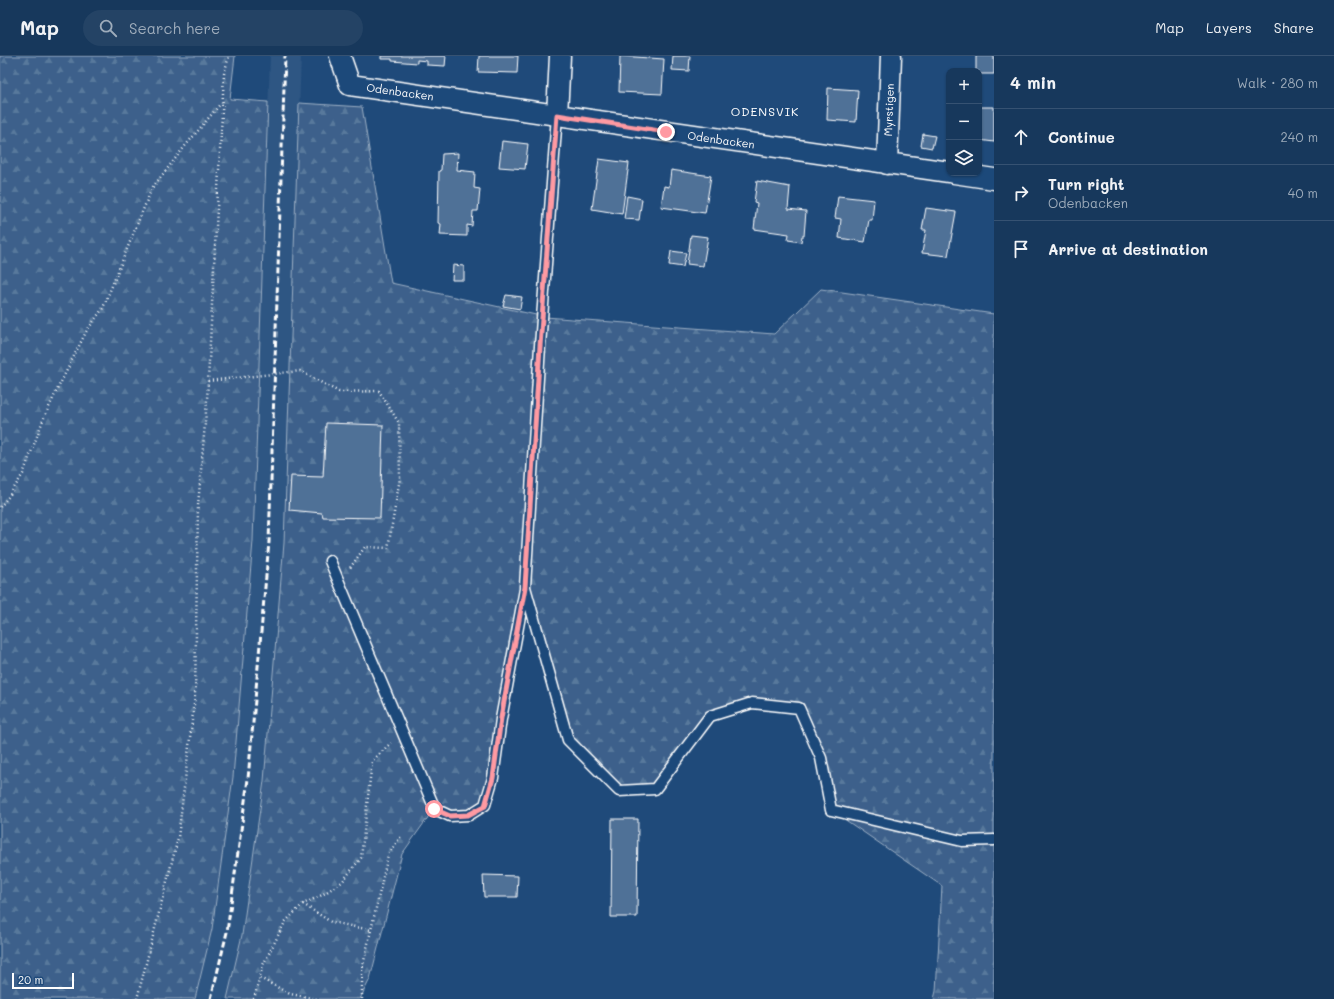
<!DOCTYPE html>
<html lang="en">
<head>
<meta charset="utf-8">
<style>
  body { margin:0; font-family:Mali,sans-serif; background:#244365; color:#f1f3f6 }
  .controls { position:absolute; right:12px; top:12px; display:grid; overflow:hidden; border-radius:8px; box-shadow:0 1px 3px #0004 }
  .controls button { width:36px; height:36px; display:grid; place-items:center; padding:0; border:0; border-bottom:1px solid #365272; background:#17385c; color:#f1f3f6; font:20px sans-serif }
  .scale { position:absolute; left:12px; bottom:10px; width:62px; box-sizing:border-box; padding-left:4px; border:2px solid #fff; border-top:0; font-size:11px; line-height:14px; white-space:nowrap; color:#fff; -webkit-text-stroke:3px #1f4a7a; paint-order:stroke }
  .stop { position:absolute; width:12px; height:12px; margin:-9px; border:3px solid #ff9aa2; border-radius:50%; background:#fff }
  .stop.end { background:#ff9aa2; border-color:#fff; box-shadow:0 1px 4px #0008 }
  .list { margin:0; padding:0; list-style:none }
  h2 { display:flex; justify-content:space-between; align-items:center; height:52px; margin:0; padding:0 16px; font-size:17px }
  h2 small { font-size:13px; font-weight:400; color:#9eacbb }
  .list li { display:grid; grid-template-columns:26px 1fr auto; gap:12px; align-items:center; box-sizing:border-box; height:56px; padding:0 16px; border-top:1px solid #365272 }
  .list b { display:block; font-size:15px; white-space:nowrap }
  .list p { margin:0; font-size:13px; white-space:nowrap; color:#9eacbb }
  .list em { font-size:13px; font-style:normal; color:#9eacbb }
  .icon { flex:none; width:22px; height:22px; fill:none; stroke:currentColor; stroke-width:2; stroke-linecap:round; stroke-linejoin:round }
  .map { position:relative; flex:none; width:994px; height:943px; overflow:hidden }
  header { display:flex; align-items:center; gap:24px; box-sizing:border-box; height:56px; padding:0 20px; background:#17385c; border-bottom:1px solid #365272 }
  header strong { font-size:19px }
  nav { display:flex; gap:22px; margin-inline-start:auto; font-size:14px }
  .search { width:280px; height:36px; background:#244365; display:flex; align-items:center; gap:10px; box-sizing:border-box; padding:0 14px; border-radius:22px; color:#9eacbb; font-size:15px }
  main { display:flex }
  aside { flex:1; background:#17385c }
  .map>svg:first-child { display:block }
  .built { fill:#2e5683 }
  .forest { fill:url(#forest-firs); stroke:#9eb0c5 }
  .building { fill:#507197; stroke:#fff }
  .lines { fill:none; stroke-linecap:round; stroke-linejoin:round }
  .service-casing { stroke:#fff; stroke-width:13 }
  .minor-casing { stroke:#fff; stroke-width:23 }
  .path { stroke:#fff; stroke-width:2.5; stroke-dasharray:1 3; stroke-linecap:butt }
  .service { stroke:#1f4a7a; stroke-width:10 }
  .minor { stroke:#1f4a7a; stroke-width:20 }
  .rail { stroke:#fff; stroke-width:3; stroke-dasharray:6 3; stroke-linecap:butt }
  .route { stroke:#ff9aa2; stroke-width:5 }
  .labels { text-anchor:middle; stroke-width:3; stroke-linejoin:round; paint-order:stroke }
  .street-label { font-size:11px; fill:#fff; stroke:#1f4a7a }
  .neighbourhood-label { font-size:12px; letter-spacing:1px; fill:#fff; stroke:#1f4a7a }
</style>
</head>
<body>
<header>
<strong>Map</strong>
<div class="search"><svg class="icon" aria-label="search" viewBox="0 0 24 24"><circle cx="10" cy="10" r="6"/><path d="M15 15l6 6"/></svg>Search here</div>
<nav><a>Map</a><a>Layers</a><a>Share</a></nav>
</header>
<main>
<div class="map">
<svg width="994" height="943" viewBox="0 0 994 943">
  <defs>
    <pattern id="forest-firs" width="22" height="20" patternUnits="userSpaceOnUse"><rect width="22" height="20" fill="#3c618b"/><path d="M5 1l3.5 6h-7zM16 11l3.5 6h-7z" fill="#59799c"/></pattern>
  </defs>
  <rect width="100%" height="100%" fill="#1f4a7a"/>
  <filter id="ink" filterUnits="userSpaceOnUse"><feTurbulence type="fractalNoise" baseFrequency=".025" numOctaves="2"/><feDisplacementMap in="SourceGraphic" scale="8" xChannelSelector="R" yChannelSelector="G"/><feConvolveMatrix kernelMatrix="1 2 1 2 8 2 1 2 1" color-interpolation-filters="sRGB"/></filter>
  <g filter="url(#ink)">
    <path class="built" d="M 270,0 L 301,0 L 284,487 L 264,725 L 242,879 L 227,943 L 195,943 L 212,873 L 233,721 L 253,485 Z"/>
    <path class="forest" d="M 0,0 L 235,0 L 230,43 L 268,46 L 253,485 L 233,721 L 212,873 L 195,943 L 0,943 Z
      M 299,47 L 362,51 L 391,227 L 545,261 L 774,278 L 821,233 L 994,258 L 994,943 L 934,943 L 936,935 L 942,830 L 831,754 L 821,702 L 799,652 L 752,647 L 711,660 L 655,733 L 619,735 L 568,684 L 526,532 L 485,749 L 469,759 L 434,753 L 402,798 L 370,923 L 360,943 L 227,943 L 242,879 L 264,725 L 284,487 Z"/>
    <path class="building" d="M 381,0 L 446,0 L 445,10 L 427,9 L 427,5 L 417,4 L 417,7 L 392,5 L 392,3 L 381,3 Z
      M 479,0 L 518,0 L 517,17 L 478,16 Z
      M 620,0 L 664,3 L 662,38 L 619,36 Z
      M 673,0 L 690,0 L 689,15 L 672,14 Z
      M 976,0 L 994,0 L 994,18 L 979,18 L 979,15 L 976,15 Z
      M 828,32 L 858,34 L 856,66 L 827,64 Z
      M 979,51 L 994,51 L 994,86 L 979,84 Z
      M 923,78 L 935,80 L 932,92 L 921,90 Z
      M 502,85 L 528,88 L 525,113 L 499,111 Z
      M 458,97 L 457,114 L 475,116 L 474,132 L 480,133 L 478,155 L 473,155 L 472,170 L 467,169 L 467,180 L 440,179 L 441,168 L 438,167 L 439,115 L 441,114 L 442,98 Z
      M 599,103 L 629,107 L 622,158 L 592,153 Z
      M 671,114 L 711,120 L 705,157 L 661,151 L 664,130 L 669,131 Z
      M 757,125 L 790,131 L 788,153 L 806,155 L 804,180 L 802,180 L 801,186 L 788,184 L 789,178 L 754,173 L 757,147 L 754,146 Z
      M 627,140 L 642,143 L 639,164 L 624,163 Z
      M 838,140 L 874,144 L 872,164 L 869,164 L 865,186 L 839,182 L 841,163 L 835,162 Z
      M 926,152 L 956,156 L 948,200 L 922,197 L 926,174 L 922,174 Z
      M 691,179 L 708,181 L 703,210 L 687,208 Z
      M 671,195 L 686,197 L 683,211 L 669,209 Z
      M 453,209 L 464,210 L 464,224 L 452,224 Z
      M 506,239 L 522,241 L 520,253 L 503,250 Z
      M 326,367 L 383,369 L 380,462 L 323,461 L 322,457 L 289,454 L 291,420 L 323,421 Z
      M 612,763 L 638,763 L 637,861 L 611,861 Z
      M 483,819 L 518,820 L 517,841 L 484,841 Z"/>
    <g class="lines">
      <g class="service-casing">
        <path id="service" d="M 557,59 L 540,290 L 525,531 L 568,684 L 619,735 L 655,733 L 710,660 L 752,647 L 799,652 L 821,702 L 831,754 L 962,785 L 994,784
          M 330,505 L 435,753 L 450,760 L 469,759 L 485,749 L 493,722 L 501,663 L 525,533"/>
      </g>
      <g class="minor-casing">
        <path id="minor" d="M 340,0 L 350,29 L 949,116
          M 557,59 L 560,0
          M 887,108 L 891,0
          M 954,117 L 994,123"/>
      </g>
      <path class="path" d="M 208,325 L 300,315 L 339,336 L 379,335 L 399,367 L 400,422 L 388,492 L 365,491 L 350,512
        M 0,451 L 9,440 L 23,418 L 43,364 L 58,332 L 86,276 L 103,252 L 152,132 L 186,89 L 222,46
        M 303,848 L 331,866 L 371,874
        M 260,922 L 290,938 L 317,943
        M 137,943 L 178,782 L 195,640 L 198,450 L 207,344 L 224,18 L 229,0
        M 254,943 L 263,909 L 285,866 L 303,848 L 322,839 L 342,826 L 361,802 L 372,705 L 391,687
        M 362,943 L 362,914 L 388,799 L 401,780"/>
      <use href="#service" class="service"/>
      <use href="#minor" class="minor"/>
      <path class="rail" d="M 211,943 L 227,876 L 248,723 L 269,486 L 285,0"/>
    </g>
  </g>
  <g class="lines" filter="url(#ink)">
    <path class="route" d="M 434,753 L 450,760 L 468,759 L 485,750 L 493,722 L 501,662 L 525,531 L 540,290 L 557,59 L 666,76"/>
  </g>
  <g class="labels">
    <g class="street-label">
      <text transform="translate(400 36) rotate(8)" y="4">Odenbacken</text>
      <text transform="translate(889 54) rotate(-88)" y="4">Myrstigen</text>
      <text transform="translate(721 84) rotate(8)" y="4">Odenbacken</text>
    </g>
    <g class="neighbourhood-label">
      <text x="765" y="60">ODENSVIK</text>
    </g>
  </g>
</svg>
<div class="controls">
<button>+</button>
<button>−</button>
<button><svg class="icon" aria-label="layers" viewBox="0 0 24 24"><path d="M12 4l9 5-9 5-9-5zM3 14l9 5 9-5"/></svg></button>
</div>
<div class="scale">20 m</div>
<div class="stop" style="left:434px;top:753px"></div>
<div class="stop end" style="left:666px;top:76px"></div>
</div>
<aside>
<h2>4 min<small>Walk · 280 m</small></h2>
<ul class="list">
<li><svg class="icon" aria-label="ahead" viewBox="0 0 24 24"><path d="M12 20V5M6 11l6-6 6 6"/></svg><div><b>Continue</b></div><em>240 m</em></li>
<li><svg class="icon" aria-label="right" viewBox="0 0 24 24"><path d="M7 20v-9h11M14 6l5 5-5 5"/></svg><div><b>Turn right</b><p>Odenbacken</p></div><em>40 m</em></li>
<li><svg class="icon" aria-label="arrive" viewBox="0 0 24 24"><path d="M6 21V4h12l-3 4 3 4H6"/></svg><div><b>Arrive at destination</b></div></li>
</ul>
</aside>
</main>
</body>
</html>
